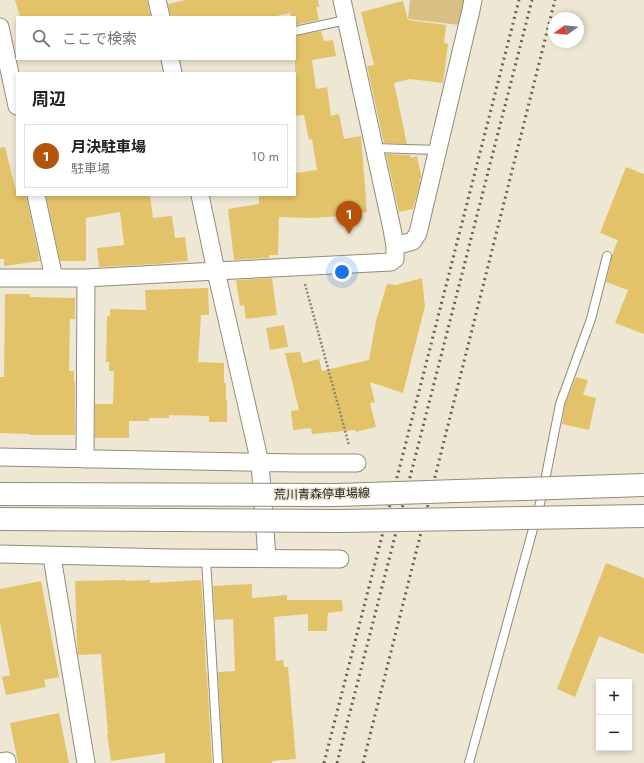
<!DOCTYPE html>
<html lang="ja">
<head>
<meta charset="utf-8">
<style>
  body { margin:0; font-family:Jost,"Noto Sans JP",sans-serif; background:#f2f2f2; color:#202124 }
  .controls { position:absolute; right:12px; bottom:12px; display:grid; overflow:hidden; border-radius:0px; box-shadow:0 2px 6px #0003 }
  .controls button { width:36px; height:36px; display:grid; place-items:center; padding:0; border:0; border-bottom:1px solid #e0e0e0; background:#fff; color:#202124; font:20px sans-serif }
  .compass { position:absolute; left:548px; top:12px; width:36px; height:36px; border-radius:50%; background:#fff; box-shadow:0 2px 6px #0003; rotate:255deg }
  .you { position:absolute; left:342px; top:272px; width:14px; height:14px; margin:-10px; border:3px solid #fff; border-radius:50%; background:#1a73e8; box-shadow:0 0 0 6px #1a73e833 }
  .badge { display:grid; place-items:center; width:26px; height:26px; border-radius:50%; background:#b45309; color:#fff; font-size:13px; font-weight:700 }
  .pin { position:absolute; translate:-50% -33px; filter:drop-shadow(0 1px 2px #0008) }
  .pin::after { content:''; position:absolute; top:21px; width:14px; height:12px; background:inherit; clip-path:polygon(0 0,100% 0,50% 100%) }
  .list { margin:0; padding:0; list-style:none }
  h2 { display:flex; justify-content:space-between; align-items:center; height:52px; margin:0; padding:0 16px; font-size:17px }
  h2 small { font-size:13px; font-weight:400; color:#757577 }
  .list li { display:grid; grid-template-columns:26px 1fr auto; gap:12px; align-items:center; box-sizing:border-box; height:64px; margin:0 8px 8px; padding:0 8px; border:1px solid #e0e0e0; border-radius:0px }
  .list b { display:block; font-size:15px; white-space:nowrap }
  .list p { margin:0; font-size:13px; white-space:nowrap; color:#757577 }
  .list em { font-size:13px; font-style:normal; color:#757577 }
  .icon { flex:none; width:22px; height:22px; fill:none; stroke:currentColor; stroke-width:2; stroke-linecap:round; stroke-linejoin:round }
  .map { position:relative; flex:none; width:644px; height:763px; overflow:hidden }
  .search { position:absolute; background:#fff; box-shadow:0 2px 6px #0003; left:16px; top:16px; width:280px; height:44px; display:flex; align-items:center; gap:10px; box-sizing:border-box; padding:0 14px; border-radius:0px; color:#757577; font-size:15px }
  .panel { position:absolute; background:#fff; box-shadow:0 2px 6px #0003; left:16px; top:72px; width:280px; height:124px; border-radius:0px }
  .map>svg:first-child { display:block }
  .green { fill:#d7c082 }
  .building { fill:#e3c36a }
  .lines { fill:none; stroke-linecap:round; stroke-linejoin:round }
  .lane-casing { stroke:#918b79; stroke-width:10 }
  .street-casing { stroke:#918b79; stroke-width:19 }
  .path { stroke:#8a8578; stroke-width:2.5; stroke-dasharray:2 2; stroke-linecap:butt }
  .lane { stroke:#fff; stroke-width:8 }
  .street { stroke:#fff; stroke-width:17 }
  .rail { stroke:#666157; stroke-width:3; stroke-dasharray:2 4; stroke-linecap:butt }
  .secondary-bridge-casing { stroke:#918b79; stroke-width:24; stroke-linecap:butt }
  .secondary-bridge { stroke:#fff; stroke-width:22 }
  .labels { text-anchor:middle; stroke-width:3; stroke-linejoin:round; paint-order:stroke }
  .street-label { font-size:12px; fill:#26231c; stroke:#eee7d4 }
</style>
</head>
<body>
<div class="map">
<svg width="644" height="763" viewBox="0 0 644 763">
  <rect width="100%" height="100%" fill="#eee7d4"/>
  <path class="green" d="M 410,0 L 465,0 L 460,25 L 408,19 Z"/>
  <path class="building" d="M 15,0 L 147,0 L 151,17 L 20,17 Z
    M 186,0 L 318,0 L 319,7 L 316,7 L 319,20 L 295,25 L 295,17 L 291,17 L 290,13 L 272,17 L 171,17 L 168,4 Z
    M 403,1 L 408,20 L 446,25 L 444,43 L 448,44 L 443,83 L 410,79 L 394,83 L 407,144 L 384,143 L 367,66 L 374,65 L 361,12 Z
    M 321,31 L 324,41 L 333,40 L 336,56 L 312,60 L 316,89 L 327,87 L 331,116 L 339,114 L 344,139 L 361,136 L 367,212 L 360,213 L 360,215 L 312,218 L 279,217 L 278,255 L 269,255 L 269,258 L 234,260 L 228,209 L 259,204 L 259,195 L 295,195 L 295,173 L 317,170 L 312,139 L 309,140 L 304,115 L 295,116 L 295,36 Z
    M 5,147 L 17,195 L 26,195 L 40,261 L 4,266 L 4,259 L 0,259 L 0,148 Z
    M 386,154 L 410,155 L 411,158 L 417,156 L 421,175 L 421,179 L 419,179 L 420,183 L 413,209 L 399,212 Z
    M 626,167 L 644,174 L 644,334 L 615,323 L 628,290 L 606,282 L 612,255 L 618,240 L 600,233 Z
    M 46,195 L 150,195 L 153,218 L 172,216 L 175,238 L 185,237 L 188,261 L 158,264 L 99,267 L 97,248 L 124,245 L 120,212 L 86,218 L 86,261 L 60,261 Z
    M 272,278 L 277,315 L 246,319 L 244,305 L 240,306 L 236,280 Z
    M 422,278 L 425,306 L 403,393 L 370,382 L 375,402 L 370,403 L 376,427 L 356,432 L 355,430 L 312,434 L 311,428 L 293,430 L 291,411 L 299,410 L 285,353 L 300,352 L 303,363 L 319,359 L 322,371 L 369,360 L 376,321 L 387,284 L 396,285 Z
    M 208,288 L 209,315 L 201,315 L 198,362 L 224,363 L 224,383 L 226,383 L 226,400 L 227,400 L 227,422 L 209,422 L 209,416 L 169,415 L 169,418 L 149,418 L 149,421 L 129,421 L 129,438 L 95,438 L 95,404 L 113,404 L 114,371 L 109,371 L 109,362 L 106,362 L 107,316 L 110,316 L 110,309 L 146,310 L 145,290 Z
    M 5,294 L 30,294 L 30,297 L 75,298 L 75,319 L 70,319 L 69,371 L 74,371 L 74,382 L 75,382 L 75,435 L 30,435 L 30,434 L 0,433 L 0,377 L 4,377 Z
    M 284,325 L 288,347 L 270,350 L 266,328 Z
    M 576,377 L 588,380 L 583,395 L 596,398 L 589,430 L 562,424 L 565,405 Z
    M 606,563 L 644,578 L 644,654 L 599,636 L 575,697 L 557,689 Z
    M 126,580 L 126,581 L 150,580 L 150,583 L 201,580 L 204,621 L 206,673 L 207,673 L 212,763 L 165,763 L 165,753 L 111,761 L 107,734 L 108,734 L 101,654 L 78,655 L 77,644 L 75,581 Z
    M 41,581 L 59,677 L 44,680 L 46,687 L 6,695 L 2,677 L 10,675 L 0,623 L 0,589 Z
    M 252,584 L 252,598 L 287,595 L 287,600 L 342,600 L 343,611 L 328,613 L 327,631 L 308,631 L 308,614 L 274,617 L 276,661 L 283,660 L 284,667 L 288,667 L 296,759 L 272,761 L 272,763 L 223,763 L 218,672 L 235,671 L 233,619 L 215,620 L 213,586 Z
    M 59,713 L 69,763 L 18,763 L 10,723 Z"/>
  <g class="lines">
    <g class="lane-casing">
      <path id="lane" d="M 295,31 L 346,20
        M 374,148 L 438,150
        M 206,559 L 218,763
        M 469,763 L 542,496 L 560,404 L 591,319 L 607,256"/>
    </g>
    <g class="street-casing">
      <path id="street" d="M 157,0 L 161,17
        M 0,27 L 17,106
        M 170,59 L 173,73
        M 36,195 L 54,278
        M 395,246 L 413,241 L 418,233 L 471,10 L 473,0
        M 0,278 L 86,278 L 216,271 L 200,195
        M 0,457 L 296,463 L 357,463
        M 85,459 L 86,278
        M 0,554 L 171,558 L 340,559
        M 52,557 L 86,763
        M 267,558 L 260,463 L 216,271 L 391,262 L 395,259 L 395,246 L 392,229 L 342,0
        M 0,762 L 7,761"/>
    </g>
    <path class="path" d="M 305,284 L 349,445"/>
    <use href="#lane" class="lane"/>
    <use href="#street" class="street"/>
    <path class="rail" d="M 324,763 L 519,0
      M 337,763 L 532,0
      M 363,763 L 555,0"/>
    <g class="secondary-bridge-casing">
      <path id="secondary-bridge" d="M 0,494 L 337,495 L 644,485
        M 0,519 L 341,521 L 644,516"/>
    </g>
    <use href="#secondary-bridge" class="secondary-bridge"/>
  </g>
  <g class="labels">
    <g class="street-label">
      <text transform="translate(322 494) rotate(-1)" y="4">荒川青森停車場線</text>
    </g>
  </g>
</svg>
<div class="controls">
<button>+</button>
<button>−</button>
</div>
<svg class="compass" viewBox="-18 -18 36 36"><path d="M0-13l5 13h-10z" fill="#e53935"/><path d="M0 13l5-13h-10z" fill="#757577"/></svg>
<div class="you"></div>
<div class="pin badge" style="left:349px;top:234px">1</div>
<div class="search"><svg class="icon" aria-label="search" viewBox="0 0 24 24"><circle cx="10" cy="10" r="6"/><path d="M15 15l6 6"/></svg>ここで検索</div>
<section class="panel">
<h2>周辺<small></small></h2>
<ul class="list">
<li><span class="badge">1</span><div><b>月決駐車場</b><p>駐車場</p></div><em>10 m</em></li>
</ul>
</section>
</div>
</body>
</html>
